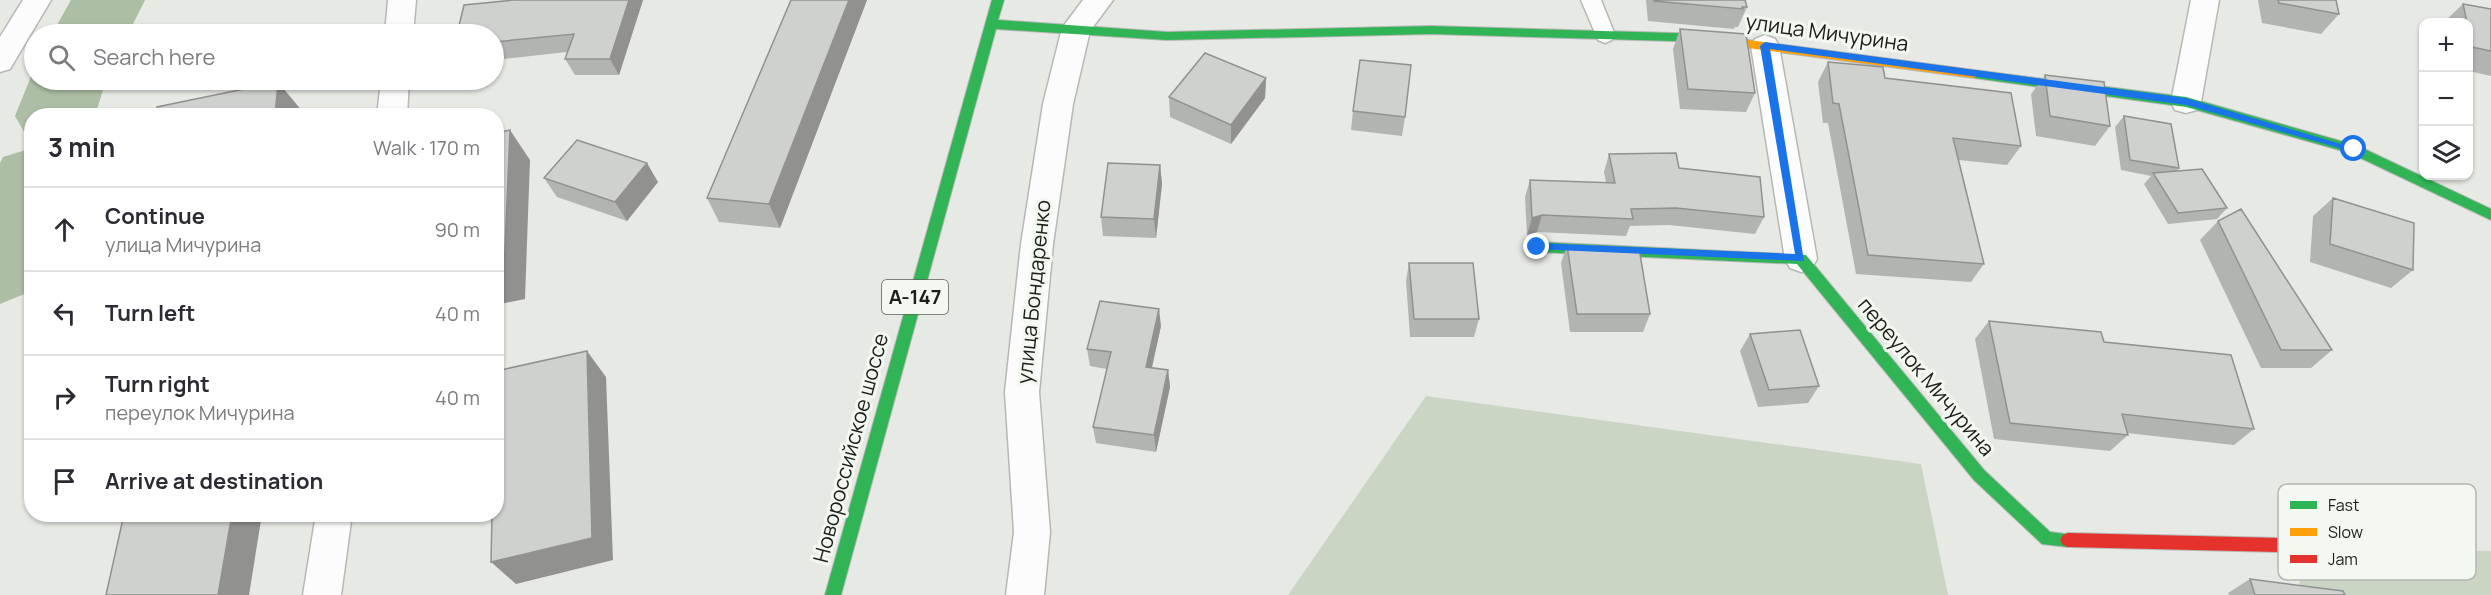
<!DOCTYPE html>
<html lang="en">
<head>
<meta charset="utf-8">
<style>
  body { margin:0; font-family:Manrope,sans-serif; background:#f2f2f3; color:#2b2b33 }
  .controls { position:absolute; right:18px; top:18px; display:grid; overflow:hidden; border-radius:12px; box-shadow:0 2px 4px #0004 }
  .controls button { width:54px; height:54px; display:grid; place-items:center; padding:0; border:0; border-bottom:2px solid #e1e1e2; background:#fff; color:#2b2b33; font:30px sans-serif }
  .stop { position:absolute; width:18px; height:18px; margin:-14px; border:4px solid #1a73e8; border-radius:50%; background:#fff }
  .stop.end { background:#1a73e8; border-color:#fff; box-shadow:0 2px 6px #0008 }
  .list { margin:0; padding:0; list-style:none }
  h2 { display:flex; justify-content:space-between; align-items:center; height:78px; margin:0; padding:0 24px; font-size:26px }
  h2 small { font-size:20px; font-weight:400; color:#7c7c81 }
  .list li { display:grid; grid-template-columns:39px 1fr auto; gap:18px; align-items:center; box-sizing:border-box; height:84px; padding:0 24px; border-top:2px solid #e1e1e2 }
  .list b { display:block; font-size:22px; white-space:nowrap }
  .list p { margin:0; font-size:20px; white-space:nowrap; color:#7c7c81 }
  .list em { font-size:20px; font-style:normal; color:#7c7c81 }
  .icon { flex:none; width:33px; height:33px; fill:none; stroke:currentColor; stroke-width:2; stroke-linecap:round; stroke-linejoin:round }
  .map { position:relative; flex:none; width:2491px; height:595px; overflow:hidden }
  .search { position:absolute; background:#fff; box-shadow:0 2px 4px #0004; left:24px; top:24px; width:480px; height:66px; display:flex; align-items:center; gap:15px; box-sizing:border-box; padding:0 21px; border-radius:33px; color:#7c7c81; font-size:22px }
  .panel { position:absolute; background:#fff; box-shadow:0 2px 4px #0004; left:24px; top:108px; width:480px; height:414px; border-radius:24px }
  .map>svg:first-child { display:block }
  .green { fill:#cad5c4 }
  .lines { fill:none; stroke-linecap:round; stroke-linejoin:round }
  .river { fill:#acbea3; fill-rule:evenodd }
  .lane-casing { stroke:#b6b8b5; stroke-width:3 }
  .street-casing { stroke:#b6b8b5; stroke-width:3 }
  .fast-casing { stroke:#b6b8b5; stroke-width:2 }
  .slow-casing { stroke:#b6b8b5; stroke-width:2 }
  .jam-casing { stroke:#b6b8b5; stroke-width:2 }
  .lane { fill:#fbfcfb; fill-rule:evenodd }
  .street { fill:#fbfcfb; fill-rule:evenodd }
  .fast { fill:#30b455; fill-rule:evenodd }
  .slow { fill:#ff9f0a; fill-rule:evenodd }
  .jam { fill:#e5322d; fill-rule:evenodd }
  .wall { fill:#b2b4b1 }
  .shaded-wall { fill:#919290 }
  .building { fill:#cfd1ce; stroke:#919290; stroke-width:1.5 }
  .route { fill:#1a73e8 }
  .labels { text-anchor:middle; stroke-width:6; stroke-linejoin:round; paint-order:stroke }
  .shield { fill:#f3f9f0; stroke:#5c605b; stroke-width:1.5 }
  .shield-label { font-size:20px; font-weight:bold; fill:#1c1e1b }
  .street-label { font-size:21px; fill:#1c1e1b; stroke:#f3f9f0 }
  .key { fill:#f3f9f0; stroke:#b2b7b0; stroke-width:1.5 }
  .key-label { font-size:16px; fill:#1c1e1b }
</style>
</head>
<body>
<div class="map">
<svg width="2491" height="595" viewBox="0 0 2491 595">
  <rect width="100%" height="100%" fill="#e7e9e5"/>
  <path class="green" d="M 1426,396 L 1921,464 L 1948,595 L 1288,595 Z
    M 2292,546 L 2491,551 L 2491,595 L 2302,595 Z"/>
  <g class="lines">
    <path class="river" d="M 71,0 L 145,0 L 128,34 L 52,34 Z
      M 34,69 L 34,80 L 106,80 L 95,116 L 32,116 L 32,139 L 27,137 L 15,116 Z
      M 32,148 L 32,291 L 0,304 L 0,163 L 3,157 Z"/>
    <g class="lane-casing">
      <path id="lane" d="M 1581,0 L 1601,0 L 1615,35 L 1612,40 L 1605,43 L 1598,40 Z"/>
    </g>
    <g class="street-casing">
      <path id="street" d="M 23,0 L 51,0 L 10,69 L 0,72 L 0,37 Z
        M 388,0 L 416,0 L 413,34 L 385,34 Z
        M 1083,0 L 1113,0 L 1090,31 L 1073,104 L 1053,244 L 1039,392 L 1050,532 L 1044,595 L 1006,595 L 1014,532 L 1005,392 L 1021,244 L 1043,104 L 1062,28 Z
        M 2191,0 L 2219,0 L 2201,102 L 2197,110 L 2186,113 L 2175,110 L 2171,102 Z
        M 1765,35 L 1775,39 L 1779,46 L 1817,259 L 1812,268 L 1801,272 L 1790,268 L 1785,259 L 1751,46 L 1755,39 Z
        M 381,80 L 409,80 L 407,116 L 377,116 Z
        M 316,514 L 352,514 L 341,595 L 303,595 Z"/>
    </g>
    <g class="fast-casing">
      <path id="fast" d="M 992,0 L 1004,0 L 998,20 L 1167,32 L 1431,26 L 1707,34 L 1741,39 L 1747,43 L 1741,47 L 1707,42 L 1431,34 L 1167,40 L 996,29 L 841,595 L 825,595 Z
        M 1974,70 L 2186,97 L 2358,146 L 2491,209 L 2491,220 L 2350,153 L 2186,107 L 1974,78 L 1968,74 Z
        M 1537,242 L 1806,255 L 1984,470 L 2050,532 L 2073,535 L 2076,540 L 2073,545 L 2068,547 L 2042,544 L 1974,480 L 1797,264 L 1537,252 L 1532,251 L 1530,247 L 1532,243 Z"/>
    </g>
    <g class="slow-casing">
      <path id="slow" d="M 1741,39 L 1974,70 L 1980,74 L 1974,78 L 1741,47 L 1735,43 Z"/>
    </g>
    <g class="jam-casing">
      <path id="jam" d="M 2068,533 L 2279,538 L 2284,540 L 2287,545 L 2284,550 L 2279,552 L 2068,547 L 2063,545 L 2060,540 L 2063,535 Z"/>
    </g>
    <use href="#lane" class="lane"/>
    <use href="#street" class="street"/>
    <use href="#fast" class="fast"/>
    <use href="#slow" class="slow"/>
    <use href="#jam" class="jam"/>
  </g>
  <path class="wall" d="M 643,0 L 619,75 L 575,75 L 565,59 L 567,52 L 494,60 L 494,34 Z
    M 791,0 L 867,0 L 780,228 L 719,222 L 707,198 Z
    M 1646,0 L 1745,0 L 1747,7 L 1738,27 L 1735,27 L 1734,29 L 1648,21 Z
    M 2258,0 L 2336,0 L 2339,14 L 2321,34 L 2262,23 Z
    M 2463,4 L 2491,9 L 2491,76 L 2469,71 L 2469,22 L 2444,22 Z
    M 1680,29 L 1755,93 L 1746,112 L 1680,109 L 1673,49 Z
    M 1828,62 L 1885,78 L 2021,146 L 2007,165 L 1959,160 L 1984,264 L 1971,282 L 1856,274 L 1828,123 L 1823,123 L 1818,82 Z
    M 2045,75 L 2110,126 L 2095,146 L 2036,136 L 2031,94 Z
    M 1266,78 L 1265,98 L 1231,144 L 1170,117 L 1169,97 Z
    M 1353,111 L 1405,117 L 1402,136 L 1351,130 Z
    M 2124,116 L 2179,168 L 2177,171 L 2227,208 L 2217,219 L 2168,224 L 2144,184 L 2151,176 L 2121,170 L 2115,127 Z
    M 1609,154 L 1679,168 L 1764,217 L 1755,234 L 1669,225 L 1630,226 L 1626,236 L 1537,232 L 1527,235 L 1525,197 L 1530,180 L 1606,183 L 1604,172 Z
    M 1160,165 L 1162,184 L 1156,238 L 1103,236 L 1101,217 Z
    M 544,178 L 658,182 L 627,221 L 557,197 Z
    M 2333,198 L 2413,270 L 2391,288 L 2310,262 L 2313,216 Z
    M 2218,221 L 2332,350 L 2311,368 L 2261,368 L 2200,240 Z
    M 1567,245 L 1650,314 L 1643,332 L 1570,332 L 1561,263 Z
    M 1409,263 L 1479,319 L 1474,337 L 1410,337 L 1406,281 Z
    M 1989,321 L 2104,342 L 2254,429 L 2234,445 L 2127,433 L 2128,435 L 2110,451 L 1994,439 L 1975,339 Z
    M 1161,326 L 1152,368 L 1168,370 L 1170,387 L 1156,452 L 1096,443 L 1093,427 L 1107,369 L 1090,366 L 1087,349 Z
    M 1750,334 L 1819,386 L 1808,403 L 1758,407 L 1740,351 Z
    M 2250,579 L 2345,595 L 2229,595 L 2228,593 Z"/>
  <path class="shaded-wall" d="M 629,0 L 643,0 L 619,75 L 610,59 Z
    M 849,0 L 867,0 L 780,228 L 769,204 Z
    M 1266,78 L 1265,98 L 1231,144 L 1231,125 Z
    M 278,82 L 303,112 L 303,116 L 275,116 Z
    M 510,130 L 530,160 L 525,299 L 496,305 L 496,273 Z
    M 647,163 L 658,182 L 627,221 L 615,202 Z
    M 1160,165 L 1162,184 L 1156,238 L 1154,219 Z
    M 1542,215 L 1537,232 L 1527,235 L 1532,218 Z
    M 1159,309 L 1161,326 L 1148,384 L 1146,367 Z
    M 587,351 L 606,377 L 613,560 L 516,584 L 491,562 Z
    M 1168,370 L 1170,387 L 1156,452 L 1154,435 Z
    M 232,514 L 262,514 L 249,595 L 218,595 Z"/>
  <path class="building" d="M 514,0 L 629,0 L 610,59 L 565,59 L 574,34 L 494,42 L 494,34 L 457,34 L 464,5 Z
    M 791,0 L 849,0 L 769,204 L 707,198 Z
    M 1654,0 L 1745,0 L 1747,7 L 1742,7 L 1743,9 L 1654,1 Z
    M 2278,0 L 2336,0 L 2339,14 L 2279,3 Z
    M 2463,4 L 2491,9 L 2491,51 L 2472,47 L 2469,31 L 2469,22 L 2467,22 Z
    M 1680,29 L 1746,34 L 1755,93 L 1688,89 Z
    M 1205,53 L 1266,78 L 1231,125 L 1169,97 Z
    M 1360,60 L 1411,65 L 1405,117 L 1353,111 Z
    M 1828,62 L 1883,67 L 1885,78 L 2011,93 L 2021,146 L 1953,138 L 1984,264 L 1868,255 L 1839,104 L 1833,103 Z
    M 2045,75 L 2104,82 L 2110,126 L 2050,116 Z
    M 278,82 L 275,116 L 155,116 L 157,107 Z
    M 2124,116 L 2171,124 L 2179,168 L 2130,160 Z
    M 510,130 L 504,272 L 496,273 L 496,133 Z
    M 577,140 L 647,163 L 615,202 L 544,178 Z
    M 1676,153 L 1679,168 L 1760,177 L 1764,217 L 1676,208 L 1631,209 L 1633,219 L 1542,215 L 1532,218 L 1530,180 L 1615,183 L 1609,154 Z
    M 1108,163 L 1160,165 L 1154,219 L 1101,217 Z
    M 2202,169 L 2227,208 L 2178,213 L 2153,173 Z
    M 2333,198 L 2414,223 L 2413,270 L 2330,244 Z
    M 2241,209 L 2332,350 L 2281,350 L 2218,221 Z
    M 1567,245 L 1639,248 L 1650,314 L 1577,314 Z
    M 1409,263 L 1473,263 L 1479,319 L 1414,319 Z
    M 1100,301 L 1159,309 L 1146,367 L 1168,370 L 1154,435 L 1093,427 L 1111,352 L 1087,349 Z
    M 1989,321 L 2101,332 L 2104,342 L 2231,355 L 2254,429 L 2122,414 L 2128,435 L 2010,423 Z
    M 1800,330 L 1819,386 L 1769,390 L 1750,334 Z
    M 587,351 L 592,538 L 491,562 L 492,514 L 496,514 L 496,371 Z
    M 124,514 L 232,514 L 218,595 L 106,595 Z
    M 2250,579 L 2343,591 L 2345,595 L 2255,595 Z"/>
  <path class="route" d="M 1765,42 L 2186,98 L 2358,149 L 2354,152 L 2186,105 L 1770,49 L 1804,261 L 1534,249 L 1534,244 L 1537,243 L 1795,254 L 1760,46 Z"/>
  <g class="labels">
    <rect class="shield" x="882" y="280" width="66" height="34" rx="4.5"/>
    <g class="shield-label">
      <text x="915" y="304">А-147</text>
    </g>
    <g class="street-label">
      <text transform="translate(1827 33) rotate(8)" y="7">улица Мичурина</text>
      <text transform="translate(1034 292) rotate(-84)" y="7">улица Бондаренко</text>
      <text transform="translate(1926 377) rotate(50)" y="7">переулок Мичурина</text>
      <text transform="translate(851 448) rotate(-75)" y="7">Новороссийское шоссе</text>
    </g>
  </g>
  <rect x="2278" y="484" width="198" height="96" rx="9" class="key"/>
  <rect x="2290" y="501" width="27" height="8" fill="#30b455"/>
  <rect x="2290" y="528" width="27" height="8" fill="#ff9f0a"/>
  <rect x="2290" y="555" width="27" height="8" fill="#e5322d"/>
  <g class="key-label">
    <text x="2328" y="511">Fast</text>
    <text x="2328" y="538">Slow</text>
    <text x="2328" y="565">Jam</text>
  </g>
</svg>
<div class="controls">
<button>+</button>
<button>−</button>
<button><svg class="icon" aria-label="layers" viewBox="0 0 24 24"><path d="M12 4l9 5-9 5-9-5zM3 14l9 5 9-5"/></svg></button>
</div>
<div class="stop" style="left:2354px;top:149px"></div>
<div class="stop end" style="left:1537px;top:247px"></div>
<div class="search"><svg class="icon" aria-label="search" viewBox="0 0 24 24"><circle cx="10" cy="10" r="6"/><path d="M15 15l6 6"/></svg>Search here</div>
<section class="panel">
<h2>3 min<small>Walk · 170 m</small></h2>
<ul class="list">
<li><svg class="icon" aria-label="ahead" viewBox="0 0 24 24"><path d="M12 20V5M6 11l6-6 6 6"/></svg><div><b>Continue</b><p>улица Мичурина</p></div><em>90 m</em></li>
<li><svg class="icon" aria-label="left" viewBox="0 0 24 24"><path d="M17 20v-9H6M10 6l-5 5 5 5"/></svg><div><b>Turn left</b></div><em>40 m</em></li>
<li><svg class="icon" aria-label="right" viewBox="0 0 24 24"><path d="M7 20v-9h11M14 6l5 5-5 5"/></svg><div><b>Turn right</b><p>переулок Мичурина</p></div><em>40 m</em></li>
<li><svg class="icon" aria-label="arrive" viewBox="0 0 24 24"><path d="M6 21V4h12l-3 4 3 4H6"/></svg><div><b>Arrive at destination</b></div></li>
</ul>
</section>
</div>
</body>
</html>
